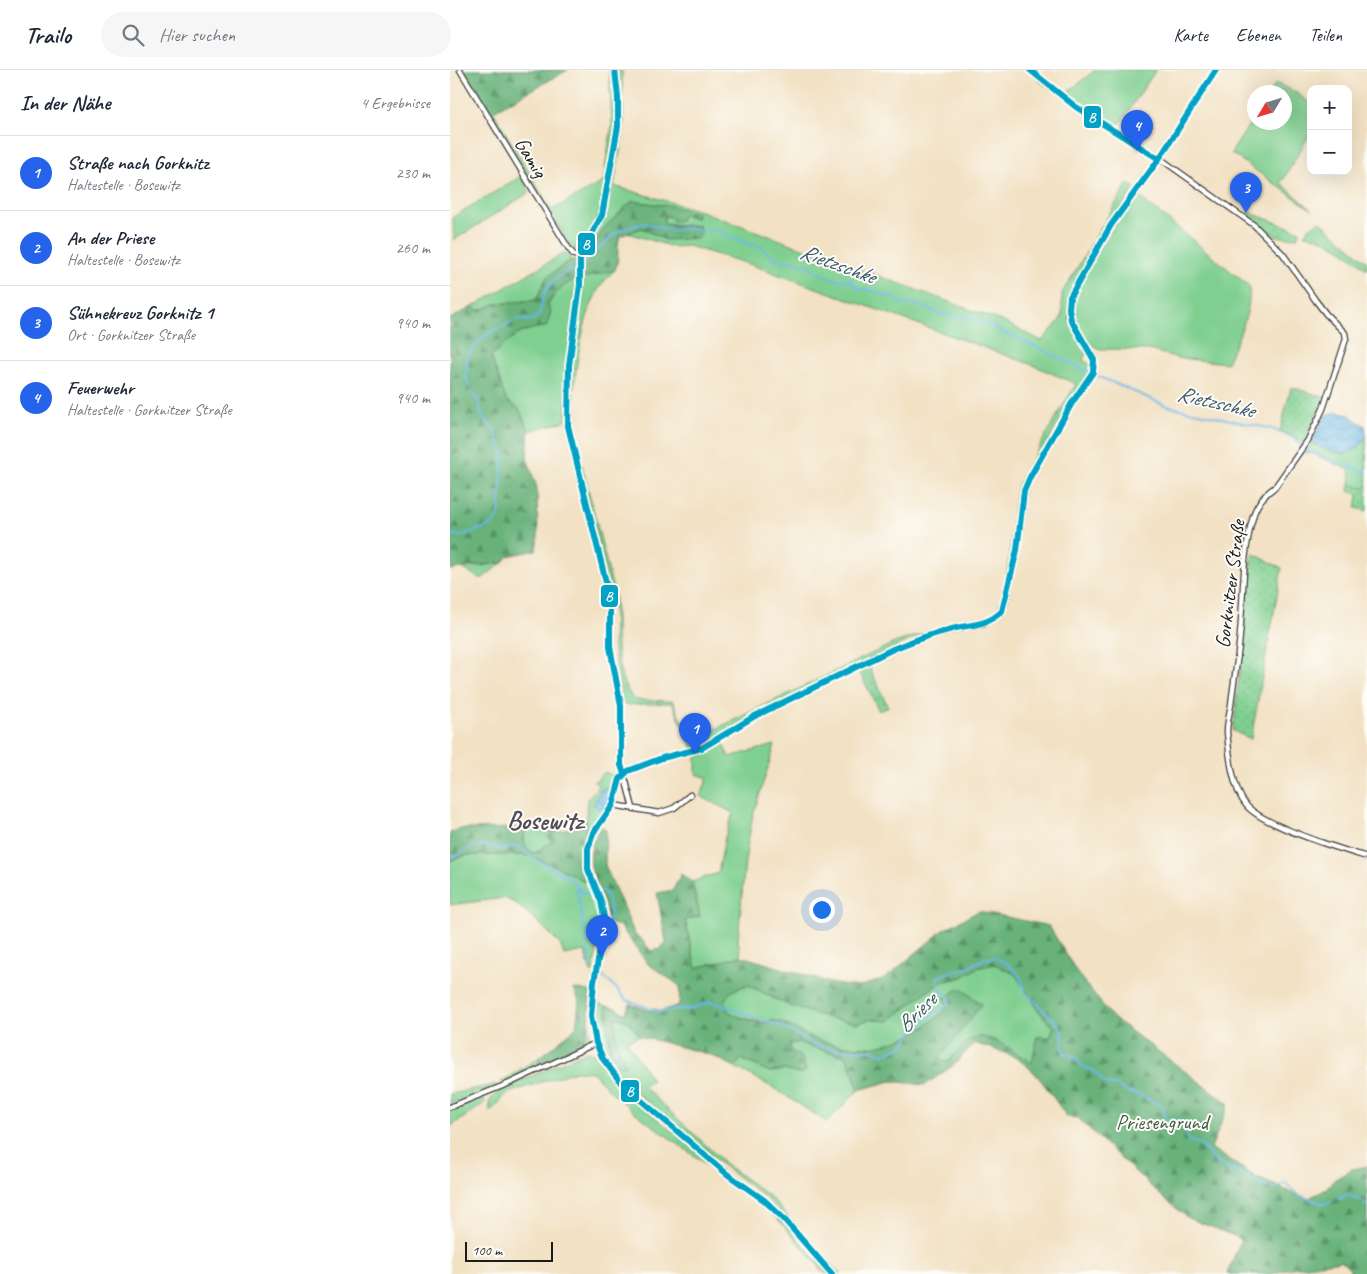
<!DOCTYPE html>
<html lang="de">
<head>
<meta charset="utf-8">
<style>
  body { margin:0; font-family:Caveat,sans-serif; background:#f6f6f7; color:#1f2937 }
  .controls { position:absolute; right:15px; top:15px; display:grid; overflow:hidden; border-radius:10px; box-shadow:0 5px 20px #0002 }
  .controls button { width:45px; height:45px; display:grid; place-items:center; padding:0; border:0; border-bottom:1px solid #e0e1e3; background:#fff; color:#1f2937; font:25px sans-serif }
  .compass { position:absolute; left:797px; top:15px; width:45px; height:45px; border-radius:50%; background:#fff; box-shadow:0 5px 20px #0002; rotate:232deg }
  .scale { position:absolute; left:15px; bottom:12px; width:88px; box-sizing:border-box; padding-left:5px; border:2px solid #1c1c1c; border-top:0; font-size:14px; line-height:18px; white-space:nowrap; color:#1c1c1c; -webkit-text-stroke:4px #fdfcf7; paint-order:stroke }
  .you { position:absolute; left:371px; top:839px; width:18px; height:18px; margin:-12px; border:4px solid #fff; border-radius:50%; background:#1a73e8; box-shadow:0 0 0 8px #1a73e833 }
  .badge { display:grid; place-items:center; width:32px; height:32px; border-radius:50%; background:#2563eb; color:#fff; font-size:16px; font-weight:700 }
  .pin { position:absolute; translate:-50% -41px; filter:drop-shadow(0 1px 2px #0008) }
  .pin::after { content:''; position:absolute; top:26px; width:18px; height:15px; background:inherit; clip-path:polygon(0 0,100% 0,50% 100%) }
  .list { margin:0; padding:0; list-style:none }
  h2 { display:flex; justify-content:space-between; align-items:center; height:65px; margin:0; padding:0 20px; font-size:21px }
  h2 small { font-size:16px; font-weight:400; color:#747a83 }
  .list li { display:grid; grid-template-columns:32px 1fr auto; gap:15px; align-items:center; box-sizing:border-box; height:75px; padding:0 20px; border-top:1px solid #e0e1e3 }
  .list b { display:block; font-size:19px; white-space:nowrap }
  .list p { margin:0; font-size:16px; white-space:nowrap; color:#747a83 }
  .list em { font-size:16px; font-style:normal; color:#747a83 }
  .icon { flex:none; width:28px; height:28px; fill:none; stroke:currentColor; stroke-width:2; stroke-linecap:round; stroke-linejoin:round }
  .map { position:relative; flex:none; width:917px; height:1204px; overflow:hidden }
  header { display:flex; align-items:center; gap:30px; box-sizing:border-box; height:70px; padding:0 25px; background:#fff; border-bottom:1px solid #e0e1e3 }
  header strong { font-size:24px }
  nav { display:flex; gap:28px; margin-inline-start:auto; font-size:18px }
  .search { width:350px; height:45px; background:#f6f6f7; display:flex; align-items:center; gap:12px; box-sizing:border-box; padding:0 18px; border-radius:28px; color:#747a83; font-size:19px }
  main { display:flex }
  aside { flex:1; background:#fff }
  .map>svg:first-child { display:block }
  .grass { fill:#7fcf90; stroke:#4e7656 }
  .forest { fill:url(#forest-firs); stroke:#42674b; fill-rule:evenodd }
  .garden { fill:url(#garden-dots); stroke:#4e7656 }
  .water { fill:url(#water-waves); stroke:#436a80 }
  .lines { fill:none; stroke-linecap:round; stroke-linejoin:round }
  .stream { stroke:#6ab8e4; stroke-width:2 }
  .minor-casing { stroke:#3c3a35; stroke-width:7 }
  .tertiary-casing { stroke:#3c3a35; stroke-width:8 }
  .minor { stroke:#fff; stroke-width:4.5 }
  .tertiary { stroke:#fff; stroke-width:5.5 }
  .bus-1-casing { stroke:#fdfcf7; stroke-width:10 }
  .bus-1 { stroke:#01a2c5; stroke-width:6 }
  .labels { text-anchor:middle; stroke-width:4; stroke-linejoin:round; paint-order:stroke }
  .street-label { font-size:21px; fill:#1c1c1c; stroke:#fdfcf7 }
  .park-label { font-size:21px; fill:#3f5b45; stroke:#fdfcf7 }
  .water-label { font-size:22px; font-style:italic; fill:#3b5a6c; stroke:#fdfcf7 }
  .district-label { font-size:26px; font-weight:bold; fill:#554c5a; stroke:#fdfcf7 }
  .line-badge { stroke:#fdfcf7; stroke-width:2 }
  .badge-label { font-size:14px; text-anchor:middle; font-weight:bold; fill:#fff }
</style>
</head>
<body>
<header>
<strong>Trailo</strong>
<div class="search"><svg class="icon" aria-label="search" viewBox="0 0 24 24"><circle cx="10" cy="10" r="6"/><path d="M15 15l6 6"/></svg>Hier suchen</div>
<nav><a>Karte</a><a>Ebenen</a><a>Teilen</a></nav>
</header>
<main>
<aside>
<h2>In der Nähe<small>4 Ergebnisse</small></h2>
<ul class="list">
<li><span class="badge">1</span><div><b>Straße nach Gorknitz</b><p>Haltestelle · Bosewitz</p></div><em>230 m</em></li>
<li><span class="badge">2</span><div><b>An der Priese</b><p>Haltestelle · Bosewitz</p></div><em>260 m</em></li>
<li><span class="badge">3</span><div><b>Sühnekreuz Gorknitz 1</b><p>Ort · Gorknitzer Straße</p></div><em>940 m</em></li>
<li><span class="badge">4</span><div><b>Feuerwehr</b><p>Haltestelle · Gorknitzer Straße</p></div><em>940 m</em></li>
</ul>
</aside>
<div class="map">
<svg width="917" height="1204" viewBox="0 0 917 1204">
  <defs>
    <pattern id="forest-firs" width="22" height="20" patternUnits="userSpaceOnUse" patternTransform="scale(1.25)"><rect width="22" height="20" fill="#67b27a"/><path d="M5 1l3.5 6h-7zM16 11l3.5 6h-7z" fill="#549063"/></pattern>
    <pattern id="garden-dots" width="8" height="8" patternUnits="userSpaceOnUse" patternTransform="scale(1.25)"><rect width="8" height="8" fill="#7fcf90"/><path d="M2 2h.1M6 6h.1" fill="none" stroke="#6db17c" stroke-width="1.8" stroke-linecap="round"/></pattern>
    <pattern id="water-waves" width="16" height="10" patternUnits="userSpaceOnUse" patternTransform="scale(1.25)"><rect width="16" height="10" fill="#6ab8e4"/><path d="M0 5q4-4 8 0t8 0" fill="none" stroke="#5695b8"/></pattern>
  </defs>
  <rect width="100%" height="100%" fill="#fdfcf7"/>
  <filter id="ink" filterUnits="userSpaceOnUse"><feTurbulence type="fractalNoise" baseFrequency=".02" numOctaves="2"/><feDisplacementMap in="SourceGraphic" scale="10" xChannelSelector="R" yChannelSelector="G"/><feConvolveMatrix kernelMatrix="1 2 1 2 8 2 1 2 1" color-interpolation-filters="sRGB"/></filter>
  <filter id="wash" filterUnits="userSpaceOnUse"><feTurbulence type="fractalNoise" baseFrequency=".0096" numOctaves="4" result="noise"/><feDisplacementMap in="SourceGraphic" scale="20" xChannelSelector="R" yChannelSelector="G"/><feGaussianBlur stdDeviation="1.12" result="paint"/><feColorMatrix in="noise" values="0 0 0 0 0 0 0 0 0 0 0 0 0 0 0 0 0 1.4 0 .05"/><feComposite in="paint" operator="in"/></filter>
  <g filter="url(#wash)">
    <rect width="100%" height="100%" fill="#f2e1c3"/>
    <path class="grass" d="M 159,0 L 163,0 L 166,27 L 166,57 L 150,143 C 146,154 135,174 126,180 L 120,176 L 40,43 L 43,41 L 101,140 L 153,112 L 162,54 Z
      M 168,0 L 172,0 L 174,57 L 164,116 L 251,141 L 554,252 L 592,271 L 610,250 L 612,246 L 612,223 L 678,113 L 685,118 L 658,156 L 623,216 L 619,251 L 637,280 L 638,283 L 633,287 L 634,291 L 641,295 L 641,299 L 577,406 L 573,419 L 565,479 L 554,528 L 550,539 L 540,549 L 503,557 L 462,569 L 243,679 L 222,633 L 173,635 L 163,576 L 164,549 L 162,529 L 124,373 L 121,356 L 120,322 L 124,323 L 127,374 L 165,527 C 168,558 162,608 185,630 L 223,631 C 230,646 234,664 253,665 L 442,574 C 461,567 480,561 500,556 C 513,552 533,553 544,544 C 560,531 561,440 567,417 C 570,408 577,398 582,390 C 596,364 611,339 626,314 L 583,295 L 299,194 L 238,176 L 223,177 L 178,163 L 192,158 L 216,170 L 249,156 L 214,154 L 213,147 L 233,145 L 246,148 L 221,137 L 182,132 L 155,157 L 139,183 L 132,188 L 159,123 L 171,56 Z
      M 645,0 L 706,0 L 666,59 L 614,25 Z
      M 826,13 L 845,22 L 861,34 L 861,62 L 833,110 L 830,112 L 862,140 L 781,83 L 804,47 L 804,52 L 834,52 L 834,22 L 820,22 Z
      M 71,106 L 80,122 L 4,170 L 3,147 Z
      M 686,124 L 799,216 C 802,243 787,269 777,293 L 728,288 L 699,280 L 649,279 L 639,273 L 630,263 L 624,250 L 621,239 L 622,228 L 639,195 Z
      M 870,151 L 917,192 L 917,199 C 899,185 877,166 854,165 L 859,158 Z
      M 116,182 L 121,190 L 97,207 L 86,230 L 45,234 L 29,241 L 22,237 Z
      M 165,200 C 158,207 150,215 146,224 C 132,253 127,288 124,319 L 120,318 L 121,296 L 133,208 Z
      M 128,209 L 116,295 L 116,351 L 79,361 L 69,339 L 56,330 L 41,286 L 63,267 L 82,258 L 106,223 L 121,210 Z
      M 916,368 L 917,419 L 900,415 L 901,408 L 899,400 L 861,383 L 855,383 L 862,371 L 865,375 L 907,379 Z
      M 52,493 L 33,508 L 29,508 L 12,498 Z
      M 272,669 L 279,687 L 325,675 L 302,749 L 295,791 L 288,870 L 291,886 L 246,898 L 235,850 L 250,846 L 242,812 L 268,803 L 275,767 L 283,743 L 250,726 L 258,708 L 246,704 L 246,684 Z
      M 155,702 L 167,708 L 161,733 L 145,754 L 138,766 L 136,766 C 139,750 130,730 147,719 L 148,713 L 144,712 Z
      M 75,758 L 102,761 L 99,767 L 102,772 L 85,783 C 72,781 74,767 75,758 Z
      M 17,785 L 76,785 L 105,796 L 140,814 L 148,832 L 152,853 L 143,902 L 141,902 L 138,894 L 135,881 L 114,885 L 110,874 L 88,852 L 65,833 L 54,828 L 0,835 L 0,791 Z
      M 545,894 L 565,904 L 594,948 L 604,956 L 600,968 L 582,993 L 567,984 L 519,970 L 498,992 L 488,989 L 531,934 L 497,938 L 485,949 L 466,963 L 430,977 L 393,976 L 367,970 L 330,952 L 322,950 L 313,953 L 284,945 L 278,941 L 275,934 L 276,926 L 283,920 L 298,915 L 327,930 L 407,953 L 423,949 L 439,951 L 476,922 L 492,912 L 512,907 L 527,898 Z
      M 147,933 L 156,936 L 160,981 L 175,994 L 167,973 L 164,947 L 179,951 L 189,966 L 177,971 L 202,1010 L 193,1016 L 277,1095 L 320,1127 L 390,1204 L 386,1204 C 364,1179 343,1153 318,1130 C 299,1114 278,1101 260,1085 L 259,1082 L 253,1078 L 252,1079 L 174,1012 C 156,991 142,963 147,933 Z
      M 139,956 L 140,971 L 135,975 L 63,1010 L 54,1013 L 50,1012 L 87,989 L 89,993 L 134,969 L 137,957 Z
      M 340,973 L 349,973 L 397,987 L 409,1020 L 377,1052 L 322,1017 L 285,997 L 291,989 L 320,1002 L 334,1000 L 351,1004 L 340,980 Z
      M 137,981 L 145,984 L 159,1006 L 170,1018 L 276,1106 L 314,1134 L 332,1150 L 378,1204 L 376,1204 L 329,1151 L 312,1135 L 184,1042 L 159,1020 L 143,1002 L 126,1001 L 58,1023 L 40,1042 L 39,1032 L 48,1021 Z
      M 46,1014 L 46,1016 L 0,1034 L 0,1024 Z
      M 31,1027 L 34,1029 L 35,1032 L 28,1038 L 0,1057 L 0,1041 Z"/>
    <path class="forest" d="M 14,0 L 118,0 L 40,43 Z
      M 182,131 L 221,136 L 247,143 L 247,148 L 233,145 L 230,150 L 224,151 L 219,146 L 214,147 L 214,154 L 223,156 L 249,156 L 251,163 L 248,168 L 216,170 L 192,158 L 170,166 C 165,181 171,187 165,200 L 133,208 L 132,188 L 139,183 L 155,157 Z
      M 126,189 L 128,191 L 128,209 C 115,212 105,224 97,234 L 101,242 L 96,257 C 71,258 59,270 41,286 L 56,330 L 69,339 L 79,361 L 77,388 L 87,418 L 88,468 L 86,480 L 58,486 L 52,493 L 27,495 L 0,500 L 0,249 L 22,237 L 29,241 L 45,234 L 86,230 L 97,207 L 121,190 Z
      M 135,750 L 136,752 L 136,766 L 138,766 C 133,784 135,797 140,814 L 105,796 L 76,785 L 17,785 L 0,790 L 0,763 L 11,759 L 75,758 C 74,767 72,780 85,783 L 91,778 L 102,772 L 99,767 L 102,761 C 117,763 121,755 135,750 Z
      M 151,756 L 156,760 L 155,795 L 185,865 L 191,869 L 201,881 L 210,879 L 216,872 L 207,823 L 223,820 L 231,804 L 242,812 L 250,846 L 235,850 L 246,898 L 291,886 L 384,914 L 409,917 L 436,908 L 493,860 L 529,841 L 599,856 L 628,904 L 662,947 L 779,1034 L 761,1078 L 807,1108 L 857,1129 L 873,1121 L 884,1110 L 902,1099 L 917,1096 L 917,1204 L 900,1204 L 900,1199 L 891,1191 L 836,1199 L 822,1204 L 777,1204 L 791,1170 L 787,1167 L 738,1148 L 708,1123 L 628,1048 L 617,1047 C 601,1025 587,998 562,986 C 550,980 536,977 524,973 L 505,994 L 475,1015 L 441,1011 L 409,1020 L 397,987 L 349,973 L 340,973 L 340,980 L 353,989 L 356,1000 L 351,1004 L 334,1000 L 320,1002 L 291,989 L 285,997 L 261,985 L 189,966 L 179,951 L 165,947 L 167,973 L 175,995 L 168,996 L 160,981 L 156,936 L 166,938 L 175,944 L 180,934 L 200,941 L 202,938 L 211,941 L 229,935 L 230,916 L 198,894 L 170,856 L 158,853 C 153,812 126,798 151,756 ZM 544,894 L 565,904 L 594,948 L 604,957 L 600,967 L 587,967 L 582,993 C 568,985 537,959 521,969 C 512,974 505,985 498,992 L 489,989 L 532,934 L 510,918 L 494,928 L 497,938 C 462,973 416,987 367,970 C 354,966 343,956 330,952 C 322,949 318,953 312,953 C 304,953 280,945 277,939 C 269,924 288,918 298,915 L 342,937 L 379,948 L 407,953 L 423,949 L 439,951 L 476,922 L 492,912 L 512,907 L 527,898 Z
      M 124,919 L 140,921 L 139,956 L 137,957 L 134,969 L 128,976 L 90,993 L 87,989 L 126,958 L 129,931 Z"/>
    <path class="garden" d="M 798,142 L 850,161 L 847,167 C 825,171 812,158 795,146 Z
      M 841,317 L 874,327 L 864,352 L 853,374 L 845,367 L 830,361 Z
      M 900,415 L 917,419 L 917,441 L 906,438 L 908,425 L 899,421 Z
      M 804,484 L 832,498 L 801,669 L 783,661 L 802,486 Z
      M 418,594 L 438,637 L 429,641 L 408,599 Z"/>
    <path class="water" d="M 887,342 L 900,345 L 902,348 L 915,356 L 916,368 C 903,384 896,387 876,379 C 871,377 866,376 862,371 L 874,346 Z
      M 154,718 L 162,719 L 161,725 L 163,727 L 157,737 L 147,738 L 144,734 L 151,720 Z"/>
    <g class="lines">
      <path class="stream" d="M 134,192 L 168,161 L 193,153 L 221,160 L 237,158 L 259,161 L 269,159 L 271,163 L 296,173 L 313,177 L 319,185 L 331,191 L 345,191 L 351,196 L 357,194 C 366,203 387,212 400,210 L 409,219 L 415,219 L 446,228 L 448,233 L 468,235 L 494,245 L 528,250 L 639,302
        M 645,305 L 717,336 L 822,359 L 844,368 L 851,376
        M 856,379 L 917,403
        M 0,464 L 10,466 L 42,455 L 49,445 L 53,382 L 44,359 L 36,352 L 31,343 L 29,331 L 21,320 L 16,307 L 18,285 L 29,271 L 45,259 L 53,257 L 66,249 C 99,255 85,236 98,217 C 105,208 117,202 127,197
        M 0,786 L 8,786 C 23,771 35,774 54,780 L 63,776 L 69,777 L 81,787 L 122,809 L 126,815 L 141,898
        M 127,816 L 134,824 L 141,824
        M 150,821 L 155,822 L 160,837 L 160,845 L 149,903 L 166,918 L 176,930 L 210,942 L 224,939 L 241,939 L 259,932 L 274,936 L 333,957 L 364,975 L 387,980 L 422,980 L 432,984 L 453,976 L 464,959 L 499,933 L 500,928 C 493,922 488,918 487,909 L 490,905 L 516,898 L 536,888 L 546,888 L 558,894 L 569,906 L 576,923 L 609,955 L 613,968 L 612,976 L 614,983 L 626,987 L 628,992 L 634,997 L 643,1000 L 653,1011 L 659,1015 L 667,1015 L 674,1021 L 694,1027 L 714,1037 L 714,1046 L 717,1050 L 730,1050 C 737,1060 734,1062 739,1071 L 750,1074 L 766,1092 L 812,1115 L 827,1118 L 835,1113 L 849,1125 L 874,1134 L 880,1132
        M 888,1129 L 898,1125 C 905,1129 912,1129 917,1135"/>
    </g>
  </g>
  <g filter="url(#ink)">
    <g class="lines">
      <g class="minor-casing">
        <path id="minor" d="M 10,0 L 119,179 L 124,185 L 130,186
          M 580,0 L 592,12 L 628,39 L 715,92 L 804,155 L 833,184 L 866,231 L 876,244 L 895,263 L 896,269 L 873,339 L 858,370 L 825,417 C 815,424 806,435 803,447 C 791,488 794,533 789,575 C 787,595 783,615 781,635 C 779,644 777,653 777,662 C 779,683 782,718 796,735 C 812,755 890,779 917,787
          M 174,704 L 183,738
          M 163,735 L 209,743 L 224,738 L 240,725
          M 0,1037 L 60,1013 L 146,973"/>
      </g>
      <g class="tertiary-casing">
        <path id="tertiary" d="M 165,0 L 168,27 L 168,56 L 152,145 L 130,186 L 130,215 L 119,295 L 118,320 L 118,356 L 123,379 L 153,497 L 160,529 L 160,577 L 171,636 L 171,695 L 174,704
          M 382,1204 L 333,1148 L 314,1130 L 277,1104 L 172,1014 L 153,989 L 146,973 L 141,946 L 144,912 L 155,852 L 151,831 L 138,799 L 138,779 L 143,763 L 163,735 L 170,709 L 178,701 L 186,697 L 212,688 L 252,678 L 305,646 L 443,579 L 462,571 L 503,559 L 533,554 L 547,546 L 552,541 L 555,533 L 567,480 L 574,421 L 580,407 L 622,333 L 643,302 L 644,290 L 621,250 L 619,239 L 620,227 L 637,195 L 661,155 L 709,89 L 766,0"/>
      </g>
      <use href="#minor" class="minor"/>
      <use href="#tertiary" class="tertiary"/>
      <g class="bus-1-casing">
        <path id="bus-1" d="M 165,0 L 168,27 L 168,56 L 152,145 L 130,186 L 130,215 L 119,295 L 118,356 L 160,529 L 160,577 L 171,636 L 171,695 L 174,704
          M 580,0 L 626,37 L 709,89
          M 382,1204 L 333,1148 L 314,1130 L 277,1104 L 172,1014 L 153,989 L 146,973 L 141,946 L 144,912 L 155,852 L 151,831 L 138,799 L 138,779 L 143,763 L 163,735 L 170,709 L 178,701 L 212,688 L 252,678 L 305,646 L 443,579 C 462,571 482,564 502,559 C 522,554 537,556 552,541 L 567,480 L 574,421 L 580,407 L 622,333 L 643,302 L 644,290 L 621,250 L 619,239 L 620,227 L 661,155 L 709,89 L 766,0"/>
      </g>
      <use href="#bus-1" class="bus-1"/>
    </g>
  </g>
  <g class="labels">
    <g class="street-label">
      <text transform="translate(81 87) rotate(59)" y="7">Gamig</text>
      <text transform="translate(780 514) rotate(-83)" y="7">Gorknitzer Straße</text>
    </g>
    <g class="park-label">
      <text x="712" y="1059">Priesengrund</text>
    </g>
    <g class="water-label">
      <text transform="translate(388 193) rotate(20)" y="8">Rietzschke</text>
      <text transform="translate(766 331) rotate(13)" y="8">Rietzschke</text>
      <text transform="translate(466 942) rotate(-45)" y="8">Briese</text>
    </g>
    <g class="district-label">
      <text x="95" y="759">Bosewitz</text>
    </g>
  </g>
  <g class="line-badge">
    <rect x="633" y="35" width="19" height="24" rx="5" fill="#01a2c5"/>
    <rect x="127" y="162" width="19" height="24" rx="5" fill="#01a2c5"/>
    <rect x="150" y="514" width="19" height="24" rx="5" fill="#01a2c5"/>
    <rect x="170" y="1009" width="20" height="24" rx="5" fill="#01a2c5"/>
  </g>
  <g class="badge-label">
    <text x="642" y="52">B</text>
    <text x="136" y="179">B</text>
    <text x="159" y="531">B</text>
    <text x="180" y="1026">B</text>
  </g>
</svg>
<div class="controls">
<button>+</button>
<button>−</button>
</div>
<svg class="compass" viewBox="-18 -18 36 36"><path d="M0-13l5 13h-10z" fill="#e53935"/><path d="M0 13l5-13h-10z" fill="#747a83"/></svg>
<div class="scale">100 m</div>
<div class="you"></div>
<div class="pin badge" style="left:245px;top:684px">1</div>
<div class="pin badge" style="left:152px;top:886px">2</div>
<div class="pin badge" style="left:796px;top:143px">3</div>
<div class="pin badge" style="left:687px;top:81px">4</div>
</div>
</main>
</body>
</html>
